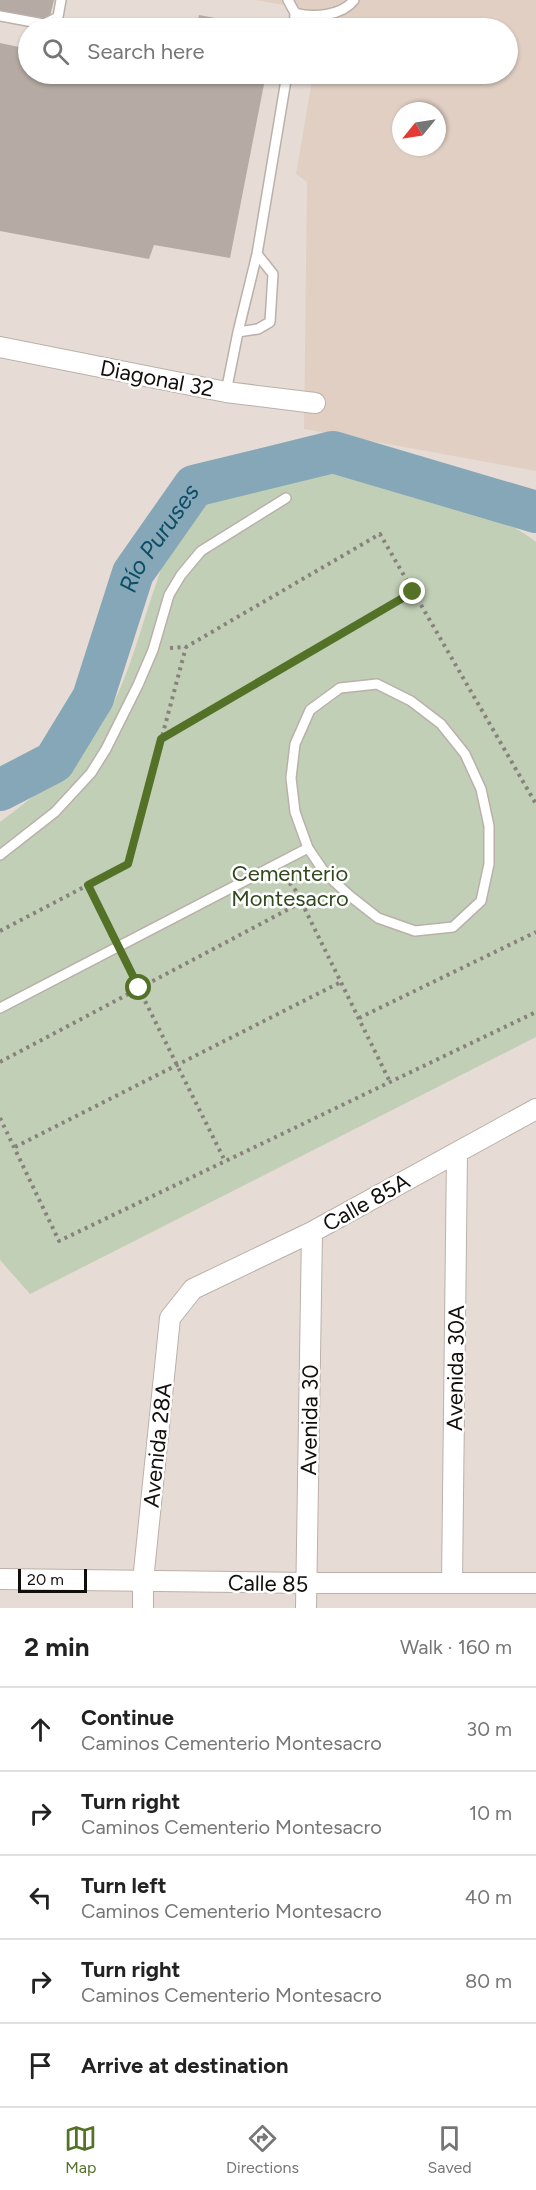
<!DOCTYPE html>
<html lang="en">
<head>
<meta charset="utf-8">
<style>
  body { margin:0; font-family:Figtree,sans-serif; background:#f2f2f2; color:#222 }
  .compass { position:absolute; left:392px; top:102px; width:54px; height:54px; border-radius:50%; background:#fff; box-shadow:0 2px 4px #0004; rotate:240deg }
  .scale { position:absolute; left:18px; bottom:15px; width:69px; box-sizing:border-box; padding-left:6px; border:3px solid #110e0b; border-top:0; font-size:16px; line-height:21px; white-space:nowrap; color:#110e0b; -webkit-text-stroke:4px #fff; paint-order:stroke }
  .stop { position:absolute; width:18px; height:18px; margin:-14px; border:4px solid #547227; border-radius:50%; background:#fff }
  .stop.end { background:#547227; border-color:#fff; box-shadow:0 2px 6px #0008 }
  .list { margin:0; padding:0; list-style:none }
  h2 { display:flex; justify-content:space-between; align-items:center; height:78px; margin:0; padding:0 24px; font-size:26px }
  h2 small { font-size:20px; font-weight:400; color:#767676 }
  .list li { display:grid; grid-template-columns:39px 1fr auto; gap:18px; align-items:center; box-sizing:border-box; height:84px; padding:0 24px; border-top:2px solid #e0e0e0 }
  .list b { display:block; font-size:22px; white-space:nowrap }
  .list p { margin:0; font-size:20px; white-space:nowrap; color:#767676 }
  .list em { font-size:20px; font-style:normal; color:#767676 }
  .icon { flex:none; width:33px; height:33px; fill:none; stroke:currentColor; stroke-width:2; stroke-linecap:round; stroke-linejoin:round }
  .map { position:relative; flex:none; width:536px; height:1608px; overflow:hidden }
  .search { position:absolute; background:#fff; box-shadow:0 2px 4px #0004; left:18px; right:18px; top:18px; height:66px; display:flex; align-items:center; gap:15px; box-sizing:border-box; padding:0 21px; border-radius:33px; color:#767676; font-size:22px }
  .sheet { height:498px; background:#fff }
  nav { display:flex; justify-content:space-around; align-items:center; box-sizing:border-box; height:84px; border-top:2px solid #e0e0e0; background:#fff; font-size:16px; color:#767676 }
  nav a { display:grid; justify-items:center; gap:3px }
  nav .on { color:#547227 }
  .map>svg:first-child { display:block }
  .built { fill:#e1cfc4; fill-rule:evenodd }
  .green { fill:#c1cfb7 }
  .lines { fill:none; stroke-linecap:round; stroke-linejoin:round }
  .river { stroke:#86a7b7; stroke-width:42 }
  .building { fill:#b6aba4 }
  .lane-casing { stroke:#bbb0a9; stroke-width:12 }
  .street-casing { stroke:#bbb0a9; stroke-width:22 }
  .path { stroke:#89817c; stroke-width:4; stroke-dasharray:3 4.5; stroke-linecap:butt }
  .lane { stroke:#fff; stroke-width:9 }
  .street { stroke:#fff; stroke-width:20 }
  .route { stroke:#547227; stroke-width:8 }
  .labels { text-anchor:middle; stroke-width:5; stroke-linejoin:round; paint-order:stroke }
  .street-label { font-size:22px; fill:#110e0b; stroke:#fff }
  .park-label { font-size:22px; fill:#31471c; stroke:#fff }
  .water-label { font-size:24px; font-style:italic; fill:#0b4e65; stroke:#fff }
</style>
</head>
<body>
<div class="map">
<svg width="536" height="1608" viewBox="0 0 536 1608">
  <rect width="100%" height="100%" fill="#e7dcd5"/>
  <path class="built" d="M 255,0 L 536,0 L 536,471 L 304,429 L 307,182 L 296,174 L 313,74 L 508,74 L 508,28 L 321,28 L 324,12 ZM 401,111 L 437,111 L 437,147 L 401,147 Z"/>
  <path class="green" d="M 329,469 C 395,484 481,499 536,542 L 536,1037 L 30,1294 L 0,1260 L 0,822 C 39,792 82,761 106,717 C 130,675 141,626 157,581 C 165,558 175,530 192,513 C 200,504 216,496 227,490 C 258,474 295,473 329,469 Z"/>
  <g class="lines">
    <path class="river" id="s1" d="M 0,790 L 54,762 L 93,698 L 133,573 L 194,486 L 333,452 L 536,512"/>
  </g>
  <path class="building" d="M 0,0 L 54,0 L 49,20 L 0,15 Z
    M 199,15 L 264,27 L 264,28 L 196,28 Z
    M 0,43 L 28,49 L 28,74 L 150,74 L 193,82 L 195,74 L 266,74 L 230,258 L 154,245 L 149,259 L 0,231 Z"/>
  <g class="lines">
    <g class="lane-casing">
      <path id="lane" d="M 288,0 L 295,13 L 294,28
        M 295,13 C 313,18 342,16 354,0
        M 0,16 L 44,24 L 58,17 L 61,0
        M 238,332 L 258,329 L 270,322 L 273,274 L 257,254
        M 226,392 L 238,332 L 257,254 L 287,74
        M 377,684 L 411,701 L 441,724 L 465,754 L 481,789 L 489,826 L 489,864 L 481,901 L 453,927 L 415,931 L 378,918 L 350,896 L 325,873 L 308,848 L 295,812 L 291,778 L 295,744 L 310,710 L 340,688 Z
        M 0,855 L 55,812 L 91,773 L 106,749 L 138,685 L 153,650 L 169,595 L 181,575 L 201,551 L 286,498
        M 0,1008 L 308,848"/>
    </g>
    <g class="street-casing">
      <path id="street" d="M 0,347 L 226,392 L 315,403
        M 0,1579 L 306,1583 L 536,1583
        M 452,1583 L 457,1153
        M 143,1608 L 143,1581 L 170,1318 L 193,1289 L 312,1232 L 536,1109
        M 306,1608 L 312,1232"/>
    </g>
    <path class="path" d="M 170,648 L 186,647 L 380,534 L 536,804
      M 161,739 L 413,592
      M 285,877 L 296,891 L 390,1082
      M 88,885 L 111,932
      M 0,931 L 128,864 L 186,647
      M 125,961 L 225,1161
      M 359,1018 L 536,932
      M 0,1062 L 302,902
      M 0,1118 L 59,1241 L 536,1012
      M 15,1147 L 341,982"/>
    <use href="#lane" class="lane"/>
    <use href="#street" class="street"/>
  </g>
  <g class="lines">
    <path class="route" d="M 139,988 L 88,885 L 128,864 L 161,739 L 413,592"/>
  </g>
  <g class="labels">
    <g class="street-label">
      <text transform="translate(157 378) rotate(11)" y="8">Diagonal 32</text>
      <text transform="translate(366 1202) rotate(-29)" y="8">Calle 85A</text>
      <text transform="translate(455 1368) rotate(-89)" y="8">Avenida 30A</text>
      <text transform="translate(309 1420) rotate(-89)" y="8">Avenida 30</text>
      <text transform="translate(157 1445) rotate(-84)" y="8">Avenida 28A</text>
      <text transform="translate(268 1583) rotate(1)" y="8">Calle 85</text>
    </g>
    <g class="park-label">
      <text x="290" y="881">Cementerio<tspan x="290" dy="25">Montesacro</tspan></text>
    </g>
    <g class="water-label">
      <text dy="8" stroke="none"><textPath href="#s1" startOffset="310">Río Puruses</textPath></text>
    </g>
  </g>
</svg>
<svg class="compass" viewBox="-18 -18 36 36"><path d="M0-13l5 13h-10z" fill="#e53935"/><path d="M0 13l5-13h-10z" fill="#767676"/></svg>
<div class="scale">20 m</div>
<div class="stop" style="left:139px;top:988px"></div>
<div class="stop end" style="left:413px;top:592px"></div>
<div class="search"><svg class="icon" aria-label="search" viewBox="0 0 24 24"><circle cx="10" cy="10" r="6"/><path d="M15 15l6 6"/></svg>Search here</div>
</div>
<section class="sheet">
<h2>2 min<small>Walk · 160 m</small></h2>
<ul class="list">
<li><svg class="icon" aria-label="ahead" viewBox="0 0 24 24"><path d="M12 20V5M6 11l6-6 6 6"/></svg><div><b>Continue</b><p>Caminos Cementerio Montesacro</p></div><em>30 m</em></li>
<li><svg class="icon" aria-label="right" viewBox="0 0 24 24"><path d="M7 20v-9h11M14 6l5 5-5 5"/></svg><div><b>Turn right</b><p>Caminos Cementerio Montesacro</p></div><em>10 m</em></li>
<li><svg class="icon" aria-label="left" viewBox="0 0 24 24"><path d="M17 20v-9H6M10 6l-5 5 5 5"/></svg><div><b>Turn left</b><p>Caminos Cementerio Montesacro</p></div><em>40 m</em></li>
<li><svg class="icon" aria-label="right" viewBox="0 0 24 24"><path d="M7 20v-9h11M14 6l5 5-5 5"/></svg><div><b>Turn right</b><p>Caminos Cementerio Montesacro</p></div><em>80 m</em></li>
<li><svg class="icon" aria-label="arrive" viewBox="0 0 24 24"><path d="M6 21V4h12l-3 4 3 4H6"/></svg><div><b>Arrive at destination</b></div></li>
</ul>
</section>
<nav>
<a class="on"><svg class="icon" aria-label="map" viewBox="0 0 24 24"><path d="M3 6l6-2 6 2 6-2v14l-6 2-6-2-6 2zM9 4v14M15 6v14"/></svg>Map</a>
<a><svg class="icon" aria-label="directions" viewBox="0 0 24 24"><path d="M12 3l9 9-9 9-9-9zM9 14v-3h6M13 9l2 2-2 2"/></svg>Directions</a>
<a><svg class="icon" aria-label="saved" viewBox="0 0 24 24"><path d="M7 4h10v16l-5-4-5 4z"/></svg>Saved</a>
</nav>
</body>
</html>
